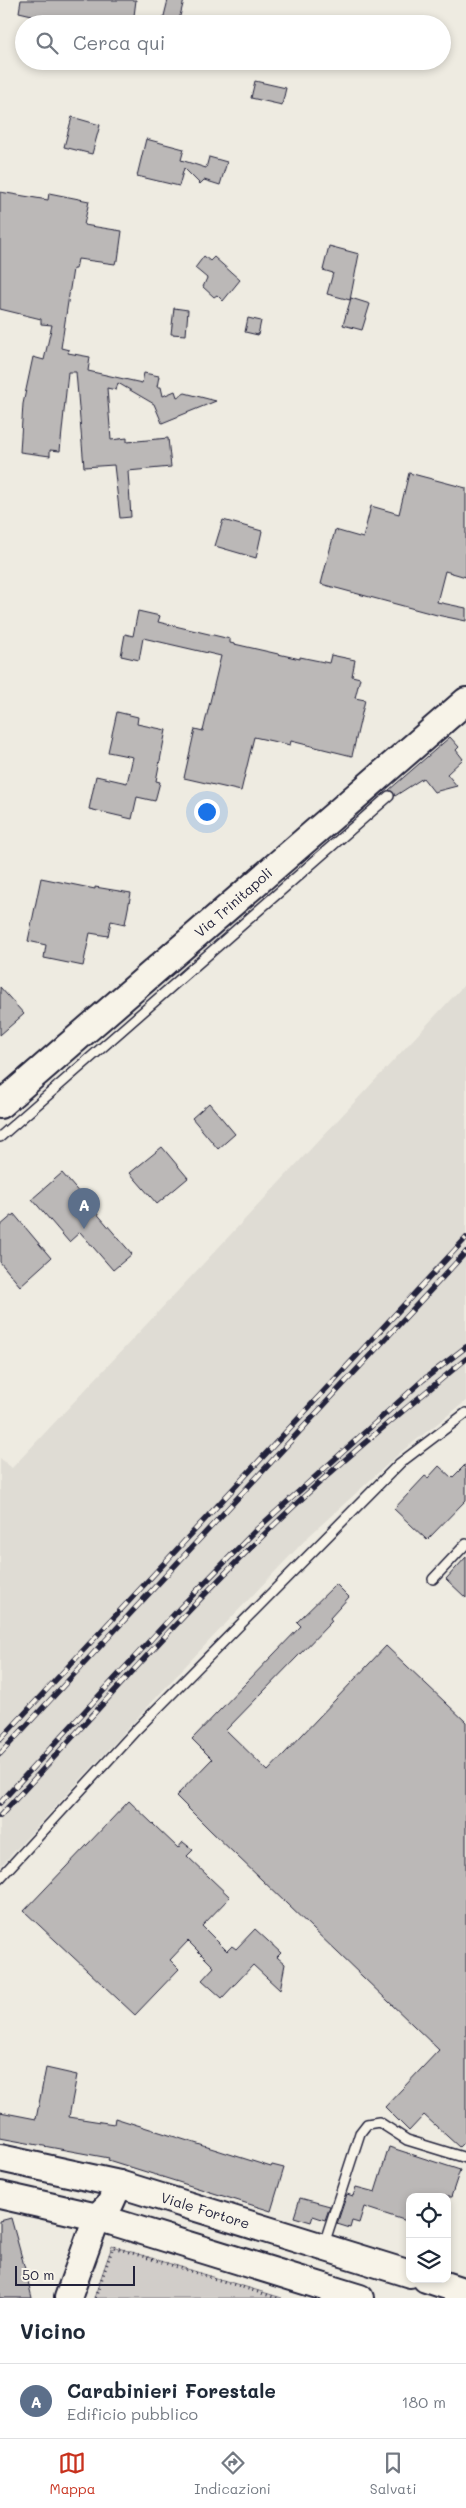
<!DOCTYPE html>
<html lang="it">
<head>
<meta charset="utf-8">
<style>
  body { margin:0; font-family:Mali,sans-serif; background:#f2f2f3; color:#1f2937 }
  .controls { position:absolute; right:15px; bottom:15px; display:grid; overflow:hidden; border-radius:10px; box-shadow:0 2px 8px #0003 }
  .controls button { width:45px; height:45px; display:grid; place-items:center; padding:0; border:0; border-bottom:1px solid #e0e1e3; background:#fff; color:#1f2937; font:25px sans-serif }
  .scale { position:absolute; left:15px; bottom:12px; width:120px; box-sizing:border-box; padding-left:5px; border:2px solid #22223b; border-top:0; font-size:14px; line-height:18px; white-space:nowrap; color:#22223b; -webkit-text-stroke:4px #f7f3e8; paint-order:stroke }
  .you { position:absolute; left:206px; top:811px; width:18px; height:18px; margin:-12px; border:4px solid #fff; border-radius:50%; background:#1a73e8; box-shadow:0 0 0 8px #1a73e833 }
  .badge { display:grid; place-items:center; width:32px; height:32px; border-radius:50%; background:#c8321e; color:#fff; font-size:16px; font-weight:700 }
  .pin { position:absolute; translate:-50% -41px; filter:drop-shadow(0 1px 2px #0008) }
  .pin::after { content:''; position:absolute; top:26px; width:18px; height:15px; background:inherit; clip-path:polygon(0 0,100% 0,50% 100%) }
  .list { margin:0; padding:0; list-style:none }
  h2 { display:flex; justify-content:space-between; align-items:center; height:65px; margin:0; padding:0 20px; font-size:21px }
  h2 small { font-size:16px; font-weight:400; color:#747a83 }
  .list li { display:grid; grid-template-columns:32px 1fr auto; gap:15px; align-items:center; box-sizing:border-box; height:75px; padding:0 20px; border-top:1px solid #e0e1e3 }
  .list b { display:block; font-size:19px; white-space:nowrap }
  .list p { margin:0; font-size:16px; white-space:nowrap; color:#747a83 }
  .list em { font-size:16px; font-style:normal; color:#747a83 }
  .icon { flex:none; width:28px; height:28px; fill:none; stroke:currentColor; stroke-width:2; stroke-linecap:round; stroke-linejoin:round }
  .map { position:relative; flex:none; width:466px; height:2298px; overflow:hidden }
  .search { position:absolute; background:#fff; box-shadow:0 2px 8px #0003; left:15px; right:15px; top:15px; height:55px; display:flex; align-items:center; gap:12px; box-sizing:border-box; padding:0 18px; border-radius:28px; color:#747a83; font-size:19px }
  .sheet { height:140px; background:#fff }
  nav { display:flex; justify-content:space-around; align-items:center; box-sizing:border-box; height:70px; border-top:1px solid #e0e1e3; background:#fff; font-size:14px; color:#747a83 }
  nav a { display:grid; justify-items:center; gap:2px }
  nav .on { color:#c8321e }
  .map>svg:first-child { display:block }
  .built { fill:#dfdcd4 }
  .green { fill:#d1cdc9; stroke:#7a7882 }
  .building { fill:#bbb8b7; stroke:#22223b }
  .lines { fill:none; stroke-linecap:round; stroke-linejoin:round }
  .lane-casing { stroke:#22223b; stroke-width:12 }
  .secondary-casing { stroke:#22223b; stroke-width:30 }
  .path { stroke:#22223b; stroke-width:3; stroke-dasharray:1 4; stroke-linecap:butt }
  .lane { stroke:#f7f3e8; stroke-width:9 }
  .secondary { stroke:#f7f3e8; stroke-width:26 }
  .rail-casing { stroke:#22223b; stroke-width:5.5 }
  .rail { stroke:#f7f3e8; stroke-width:4; stroke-dasharray:11; stroke-linecap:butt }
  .labels { text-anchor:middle; stroke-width:4; stroke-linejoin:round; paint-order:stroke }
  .street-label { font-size:14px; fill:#22223b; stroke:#f7f3e8 }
</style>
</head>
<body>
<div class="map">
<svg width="466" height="2298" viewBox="0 0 466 2298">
  <rect width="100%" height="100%" fill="#eeebe1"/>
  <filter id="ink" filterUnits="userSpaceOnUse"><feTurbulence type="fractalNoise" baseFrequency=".02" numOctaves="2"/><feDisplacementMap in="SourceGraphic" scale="10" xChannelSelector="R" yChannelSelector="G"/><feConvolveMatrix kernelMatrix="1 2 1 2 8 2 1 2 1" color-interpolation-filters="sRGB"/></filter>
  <g filter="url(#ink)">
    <path class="built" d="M 466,983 L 466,1401 L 401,1452 L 309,1536 L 191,1660 L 0,1867 L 0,1458 L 12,1468 Z"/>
    <path class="green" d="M 112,2246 L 282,2298 L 94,2298 Z"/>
    <path class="building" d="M 21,0 L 136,0 L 133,24 L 99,19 L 98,22 L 89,20 L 88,24 L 30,24 L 32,15 L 19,12 Z
      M 168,0 L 184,0 L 178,24 L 162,24 Z
      M 255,81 L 286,88 L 282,105 L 251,98 Z
      M 72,117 L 100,125 L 92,154 L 64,147 Z
      M 146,139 L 184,149 L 181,160 L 206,168 L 209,157 L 227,162 L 220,185 L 204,180 L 200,184 L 184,168 L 179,186 L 137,176 Z
      M 0,192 L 48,200 L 49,193 L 89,201 L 84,225 L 122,231 L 118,260 L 116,260 L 115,264 L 78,259 L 76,269 L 73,269 L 61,348 L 69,350 L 68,353 L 90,357 L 88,371 L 142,383 L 144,373 L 159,376 L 157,387 L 161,387 L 163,396 L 175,391 L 177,397 L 185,393 L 216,401 L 162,423 L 154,404 L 118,383 L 116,390 L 107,388 L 111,440 L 127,438 L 127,442 L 168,438 L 171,467 L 128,471 L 131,517 L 120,518 L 114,465 L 84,467 L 76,372 L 68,372 L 60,451 L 50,450 L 50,456 L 20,452 L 23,404 L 33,357 L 44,360 L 52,325 L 41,324 L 41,319 L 0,309 Z
      M 329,246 L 359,254 L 350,300 L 327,294 L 333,273 L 323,270 Z
      M 204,256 L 210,261 L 214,257 L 240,280 L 223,301 L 217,295 L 214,297 L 203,287 L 207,278 L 195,268 Z
      M 351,298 L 370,304 L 362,330 L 343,325 Z
      M 174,308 L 188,310 L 186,335 L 171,334 Z
      M 248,318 L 261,321 L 258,335 L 245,332 Z
      M 409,473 L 466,488 L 466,577 L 445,571 L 437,602 L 466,608 L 466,621 L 437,615 L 321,584 L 335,530 L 363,538 L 371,506 L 399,514 Z
      M 223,520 L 262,531 L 256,558 L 215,546 Z
      M 138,611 L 160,616 L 158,622 L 230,639 L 230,643 L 300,659 L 300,657 L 329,663 L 331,655 L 355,660 L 352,676 L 360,678 L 355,698 L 365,700 L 352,756 L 291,741 L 290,745 L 254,737 L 241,791 L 184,778 L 195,729 L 203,731 L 221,656 L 143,638 L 139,660 L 121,656 L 125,634 L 133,636 Z
      M 117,712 L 138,717 L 137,724 L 166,730 L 156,781 L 160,782 L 155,801 L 137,797 L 132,819 L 89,809 L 96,776 L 127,783 L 133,757 L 108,752 Z
      M 450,737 L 459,747 L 456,750 L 463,759 L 447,774 L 457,786 L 434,792 L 423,778 L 395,796 L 389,790 Z
      M 41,878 L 95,889 L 95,887 L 131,893 L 125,924 L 111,921 L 108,936 L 90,933 L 83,966 L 44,958 L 46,945 L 28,941 Z
      M 0,987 L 24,1014 L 0,1035 Z
      M 209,1103 L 235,1134 L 218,1149 L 192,1118 Z
      M 162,1147 L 188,1178 L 157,1204 L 130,1173 Z
      M 62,1173 L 132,1254 L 113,1270 L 80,1232 L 69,1242 L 32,1199 Z
      M 14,1214 L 51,1258 L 20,1286 L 0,1262 L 0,1226 Z
      M 466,1464 L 466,1500 L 427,1540 L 394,1509 L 425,1476 L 428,1478 L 439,1466 L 452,1478 Z
      M 466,1557 L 466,1598 L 446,1579 Z
      M 336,1584 L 349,1597 L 330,1618 L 332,1621 L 226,1730 L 268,1771 L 386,1646 L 466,1722 L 466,2140 L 459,2147 L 424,2115 L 409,2131 L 385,2107 L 439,2050 L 211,1831 L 176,1796 L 212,1759 L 192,1739 L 301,1626 L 297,1622 Z
      M 129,1801 L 178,1848 L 183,1842 L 193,1850 L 187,1856 L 230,1897 L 202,1926 L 227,1951 L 232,1946 L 236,1949 L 255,1929 L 281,1953 L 277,1957 L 285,1964 L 280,1990 L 253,1965 L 222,1998 L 202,1980 L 214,1967 L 188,1941 L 170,1960 L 179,1969 L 135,2015 L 24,1911 Z
      M 46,2068 L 77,2075 L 69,2117 L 114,2124 L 115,2118 L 271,2167 L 272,2165 L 284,2168 L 271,2211 L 108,2160 L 109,2158 L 0,2138 L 0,2112 L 36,2119 Z
      M 389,2147 L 460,2170 L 451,2197 L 410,2197 L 410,2222 L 364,2207 L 359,2223 L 352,2221 L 350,2228 L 337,2224 L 347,2194 L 353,2196 L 356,2187 L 375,2192 Z
      M 300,2198 L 330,2206 L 325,2220 L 313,2216 L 311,2222 L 294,2217 Z
      M 11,2218 L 25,2269 L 32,2298 L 0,2298 L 0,2221 Z"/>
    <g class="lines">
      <g class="lane-casing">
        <path id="lane" d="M 0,1137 L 389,796
          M 433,1579 L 466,1544
          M 0,1878 L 137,1729 L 400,1463 L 466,1413
          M 324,2244 L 360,2133 L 367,2124 L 379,2122 L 407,2140 L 466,2158"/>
      </g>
      <g class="secondary-casing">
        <g id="secondary">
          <path id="s1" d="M 0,1105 L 466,701"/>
          <path id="s2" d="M 0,2158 L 119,2184 L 410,2274"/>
          <path d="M 0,2195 L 97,2217 L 360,2298"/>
          <path d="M 426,2279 L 466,2292"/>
          <path d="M 68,2298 L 97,2217 L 110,2204 L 119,2184"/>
        </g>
      </g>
      <path class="path" d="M 95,2298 L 113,2247 L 277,2298"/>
      <use href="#lane" class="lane"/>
      <use href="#secondary" class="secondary"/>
      <g class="rail-casing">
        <path id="rail" d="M 0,1740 L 466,1238
          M 0,1754 L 466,1252
          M 0,1803 L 179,1609 L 257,1529 L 423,1380 L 466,1347
          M 0,1816 C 97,1712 190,1603 294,1506 C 349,1454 408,1407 466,1359"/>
      </g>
      <use href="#rail" class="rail"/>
    </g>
  </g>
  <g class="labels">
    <g class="street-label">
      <text dy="5" stroke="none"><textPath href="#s1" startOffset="309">Via Trinitapoli</textPath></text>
      <text dy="5" stroke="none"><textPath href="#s2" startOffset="212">Viale Fortore</textPath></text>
    </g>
  </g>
</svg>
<div class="controls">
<button><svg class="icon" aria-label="locate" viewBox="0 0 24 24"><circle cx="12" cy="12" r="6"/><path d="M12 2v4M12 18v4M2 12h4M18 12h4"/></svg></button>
<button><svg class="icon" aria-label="layers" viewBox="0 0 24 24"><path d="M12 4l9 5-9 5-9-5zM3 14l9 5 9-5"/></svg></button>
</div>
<div class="scale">50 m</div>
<div class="you"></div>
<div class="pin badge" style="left:84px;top:1229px;background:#5c6f8a">A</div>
<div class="search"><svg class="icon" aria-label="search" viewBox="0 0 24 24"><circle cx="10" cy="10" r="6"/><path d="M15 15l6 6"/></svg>Cerca qui</div>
</div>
<section class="sheet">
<h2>Vicino<small></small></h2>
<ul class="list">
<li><span class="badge" style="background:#5c6f8a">A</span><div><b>Carabinieri Forestale</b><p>Edificio pubblico</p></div><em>180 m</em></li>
</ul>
</section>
<nav>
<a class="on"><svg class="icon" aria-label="map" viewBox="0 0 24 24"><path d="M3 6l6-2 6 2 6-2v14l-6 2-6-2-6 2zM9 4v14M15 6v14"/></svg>Mappa</a>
<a><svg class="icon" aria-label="directions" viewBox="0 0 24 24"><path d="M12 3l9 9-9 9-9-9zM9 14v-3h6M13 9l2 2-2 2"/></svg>Indicazioni</a>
<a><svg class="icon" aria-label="saved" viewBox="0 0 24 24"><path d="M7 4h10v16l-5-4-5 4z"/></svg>Salvati</a>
</nav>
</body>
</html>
